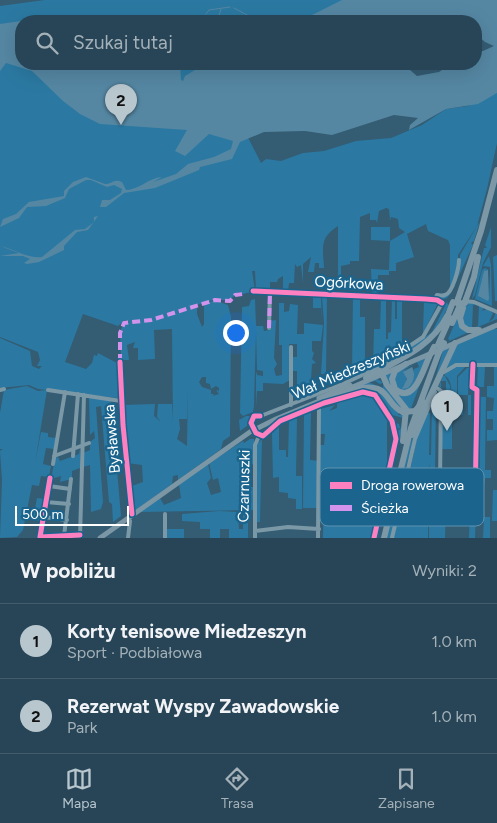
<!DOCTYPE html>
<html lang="pl">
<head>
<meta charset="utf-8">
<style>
  body { margin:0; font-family:Figtree,sans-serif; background:#2f4c5c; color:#f1f3f6 }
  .scale { position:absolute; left:15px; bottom:12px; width:114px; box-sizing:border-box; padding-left:5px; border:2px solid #fff; border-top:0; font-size:14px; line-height:18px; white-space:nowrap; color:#fff; -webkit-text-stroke:4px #1a648d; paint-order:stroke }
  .you { position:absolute; left:235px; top:332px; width:18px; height:18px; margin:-12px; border:4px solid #fff; border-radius:50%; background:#1a73e8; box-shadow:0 0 0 8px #1a73e833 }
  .badge { display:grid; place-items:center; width:32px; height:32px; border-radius:50%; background:#b8c6ce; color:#111; font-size:16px; font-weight:700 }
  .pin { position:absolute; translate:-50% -41px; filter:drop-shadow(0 1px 2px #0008) }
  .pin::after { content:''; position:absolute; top:26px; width:18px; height:15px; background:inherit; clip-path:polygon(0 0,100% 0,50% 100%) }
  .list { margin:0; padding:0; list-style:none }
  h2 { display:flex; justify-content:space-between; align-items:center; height:65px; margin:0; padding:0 20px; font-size:21px }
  h2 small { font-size:16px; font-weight:400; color:#a4b1b9 }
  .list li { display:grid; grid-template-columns:32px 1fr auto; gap:15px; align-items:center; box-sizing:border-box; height:75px; padding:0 20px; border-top:1px solid #435d6c }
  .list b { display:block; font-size:19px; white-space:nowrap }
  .list p { margin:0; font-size:16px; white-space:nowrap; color:#a4b1b9 }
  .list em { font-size:16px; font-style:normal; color:#a4b1b9 }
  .icon { flex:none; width:28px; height:28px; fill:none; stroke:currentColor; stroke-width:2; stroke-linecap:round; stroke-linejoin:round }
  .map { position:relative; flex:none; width:497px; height:538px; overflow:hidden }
  .search { position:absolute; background:#274556; box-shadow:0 5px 20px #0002; left:15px; right:15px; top:15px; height:55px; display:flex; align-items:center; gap:12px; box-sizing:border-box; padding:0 18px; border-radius:20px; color:#a4b1b9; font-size:19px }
  .sheet { height:215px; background:#274556 }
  nav { display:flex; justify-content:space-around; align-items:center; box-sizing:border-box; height:70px; border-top:1px solid #435d6c; background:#274556; font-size:14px; color:#a4b1b9 }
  nav a { display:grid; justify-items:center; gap:2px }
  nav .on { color:#b8c6ce }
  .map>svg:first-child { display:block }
  .green { fill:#2b79a2; fill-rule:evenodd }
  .water { fill:#5587a3 }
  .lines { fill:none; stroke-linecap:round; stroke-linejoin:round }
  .stream { stroke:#5587a3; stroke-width:1 }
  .minor { stroke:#7b98a7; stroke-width:4 }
  .major { stroke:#7b96a5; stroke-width:5 }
  .highway { stroke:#7c98a6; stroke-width:6 }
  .highway-bridge { stroke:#7c98a6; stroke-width:6 }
  .quiet { stroke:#d193ec; stroke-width:4; stroke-dasharray:8 4; stroke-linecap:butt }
  .cycleway-casing { stroke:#1a648d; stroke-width:8 }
  .cycleway { stroke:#ff80c0; stroke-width:5 }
  .labels { text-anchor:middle; stroke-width:5; stroke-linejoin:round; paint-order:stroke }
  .street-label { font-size:15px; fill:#fff; stroke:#1a648d }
  .key { fill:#1a648d; stroke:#5f92af; stroke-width:1 }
  .key-label { font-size:14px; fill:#fff }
</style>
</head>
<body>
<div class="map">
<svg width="497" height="538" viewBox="0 0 497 538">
  <rect width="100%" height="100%" fill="#345c73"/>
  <path class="green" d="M 45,0 L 375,0 L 336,21 L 21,21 L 21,64 L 249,64 L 221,85 L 261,163 L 266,159 L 281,161 L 303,153 L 324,151 L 356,141 L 391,138 L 422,125 L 446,109 L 468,106 L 497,91 L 497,143 L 487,189 L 477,226 L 458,255 L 458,265 L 450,289 L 450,245 L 448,240 L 428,231 L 426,224 L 407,234 L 414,257 L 396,263 L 396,271 L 389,271 L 389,275 L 378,275 L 377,296 L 372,294 L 371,269 L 389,270 L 390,241 L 371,240 L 371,227 L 390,227 L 390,241 L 405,232 L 399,228 L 398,219 L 391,217 L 390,221 L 389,209 L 386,208 L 379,211 L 377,223 L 376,220 L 370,220 L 370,213 L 360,217 L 359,261 L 350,261 L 350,264 L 341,266 L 341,288 L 338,288 L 338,226 C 319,238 323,248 324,268 L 319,268 L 319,263 L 315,263 L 314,272 L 308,272 L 311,257 L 303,264 L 303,283 L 301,265 L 297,267 L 295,264 L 294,283 L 289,283 L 288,292 L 283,292 L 283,276 L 278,279 L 277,282 L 270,282 L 270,290 L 256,290 L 255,271 L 252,271 L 255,291 L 243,294 L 238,292 L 229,301 L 216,299 L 197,305 L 197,314 L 202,327 L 204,324 L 204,304 L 215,300 L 228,305 L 231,317 L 230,436 L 223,441 L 221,449 L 178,480 L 178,475 L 173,476 L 172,484 L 133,512 L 129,487 L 143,482 L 142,465 L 127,463 L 122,405 L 155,404 L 154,416 L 161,422 L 157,417 L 158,404 L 172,404 L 173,422 L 172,329 L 154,330 L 155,359 L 138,360 L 138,348 L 133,348 L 135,342 L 127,345 L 129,360 L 121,360 L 120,331 L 123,325 L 130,322 L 125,320 L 118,326 L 83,314 L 65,362 L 86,369 L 92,363 L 94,355 L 97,356 L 98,353 L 117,363 L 119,397 L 117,398 L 38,389 L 29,385 L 0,388 L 0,338 L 30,351 L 32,366 L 39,369 L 42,366 L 37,366 L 40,360 L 38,352 L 0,337 L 0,6 ZM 202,377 L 206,377 L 206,383 L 210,384 L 211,389 L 216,386 L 219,388 L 219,391 L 216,390 L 219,394 L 213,396 L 214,394 L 211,394 L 211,390 L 202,387 L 199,382 ZM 188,387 L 187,446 L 177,439 L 180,429 L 179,419 L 187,419 Z
    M 417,64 L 444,64 L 435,69 L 421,68 Z
    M 480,221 L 474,241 L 471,243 L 473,245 L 451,293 L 447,298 L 440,300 L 437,299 L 437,297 L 446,296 L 460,267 L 460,255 Z
    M 491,227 L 491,247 L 483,263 L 475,295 L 472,299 L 484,248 L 487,248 L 485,245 Z
    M 497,255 L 497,301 L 495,301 L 493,257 Z
    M 489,256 L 491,265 L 492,306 L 475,299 L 482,270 L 485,268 L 489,270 L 484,271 L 479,297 L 489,300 L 490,267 L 483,266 Z
    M 313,294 L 321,297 L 322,324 L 321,308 L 313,308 Z
    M 327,295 L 326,374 L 321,374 L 324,323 L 322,296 Z
    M 353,296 L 360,296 L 360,317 L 365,317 L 365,363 L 361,362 L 352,371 Z
    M 381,298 L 386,298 L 386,339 L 388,339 L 388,333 L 391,332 L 392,298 L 395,298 L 395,319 L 397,319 L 397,299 L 402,300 L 402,346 L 392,347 L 373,366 L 374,329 L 380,329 Z
    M 255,299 L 256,326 L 263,326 L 264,331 L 270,330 L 270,321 L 276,320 L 274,358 L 277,364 L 274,369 L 276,376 L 282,375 L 282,345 L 279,345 L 279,303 L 284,303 L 284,312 L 289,311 L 290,304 L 298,305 L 297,334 L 304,334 L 304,323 L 323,325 L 321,341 L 312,341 L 312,351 L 314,353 L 312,359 L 316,363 L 312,364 L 310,395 L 291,397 L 291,389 L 297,386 L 297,371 L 291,371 L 291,357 L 297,357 L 297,344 L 289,344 L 290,380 L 283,384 L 263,383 L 263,391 L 257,391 L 256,407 L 256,371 L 257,375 L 263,376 L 263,371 L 257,370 L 256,332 L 254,406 L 253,412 L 243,416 L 240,413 L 242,307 L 249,306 L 251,300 Z
    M 424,300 L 438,303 L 424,332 L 423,332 Z
    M 451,302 L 447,303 L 449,305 L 432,337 L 372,373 L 276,414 L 323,394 L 400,356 L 432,332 L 445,306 L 443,306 L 430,331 L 445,303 Z
    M 466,302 L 477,305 L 473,305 L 472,328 L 478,326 L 479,306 L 484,307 L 482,311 L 487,309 L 493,313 L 489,322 L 494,318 L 495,314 L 497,314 L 497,319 L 473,329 L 465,327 L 461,317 L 465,306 L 468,306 Z
    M 457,318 L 471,331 L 447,342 L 450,340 L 448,339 Z
    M 497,326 L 497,328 L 492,329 L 497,329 L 497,363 L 454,364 L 445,369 L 416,434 L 404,473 L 391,538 L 386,538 L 410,444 L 454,346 Z
    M 449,348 L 448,351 L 425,402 L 435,380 L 443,350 Z
    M 428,357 L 425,359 L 416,384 L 409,391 L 398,390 L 393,380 L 399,370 L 415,364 L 403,370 L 414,367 L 405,370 L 407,382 L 402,387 L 414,377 L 414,369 L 419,367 L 417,362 Z
    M 430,358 L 407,419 L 384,376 L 396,369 L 392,386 L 407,394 Z
    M 466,366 L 457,376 L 457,404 L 463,404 L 463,415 L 452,415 L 452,449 L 442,449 L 441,412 L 446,411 L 446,381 L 441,381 L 441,388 L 439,386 L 443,376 L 445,376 L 450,386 L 451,400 C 451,391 453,380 444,375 L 452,367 Z
    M 478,366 L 485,367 L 484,387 L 477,387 Z
    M 494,366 L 497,366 L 497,440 L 487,441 L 487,430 L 493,430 L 493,419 L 487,419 L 487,411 L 493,411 L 494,398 L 487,397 L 487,386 L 494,386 Z
    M 467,368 L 469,368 L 468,395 L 471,395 L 471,415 L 468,415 L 468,395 L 458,395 L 458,377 Z
    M 376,379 C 384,379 404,405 405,414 L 378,538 L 375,538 L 396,448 L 396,433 L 401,428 L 403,418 L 393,415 L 396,423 L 399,424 L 400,428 L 397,429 L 379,398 L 369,391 L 322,402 C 334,397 370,384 380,392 C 388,398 391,407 400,412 L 398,415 L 402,415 L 403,408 L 398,408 C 393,403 389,397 385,392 C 373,380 355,389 341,393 L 368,382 L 383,388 L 383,383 L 380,384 L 375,381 L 371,382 Z
    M 27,386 L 38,391 L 47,390 L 35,463 L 41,432 L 48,433 L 48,437 L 56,438 L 54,449 L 46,448 L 43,464 L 51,466 L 49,477 L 41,476 L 39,486 L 32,485 L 23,530 L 17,537 L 0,538 L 2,480 L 0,451 L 3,449 L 0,449 L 0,413 L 4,390 Z
    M 363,393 L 364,396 L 365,393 L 365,396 L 366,393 L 373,395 L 387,418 L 387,477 L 372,538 L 323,538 L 324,477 L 319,477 L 318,508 L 303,508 L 304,414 L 311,411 L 310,460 L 320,461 L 320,445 L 324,445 L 325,434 L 320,434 L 320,409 L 335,405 L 334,402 L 324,406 L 335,401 L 335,405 L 329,411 L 337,408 L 337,400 L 339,404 L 339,400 L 341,399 L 342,402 L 343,399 L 344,402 L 344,398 L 347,400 L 348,397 L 348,400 L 349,397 L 353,398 L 353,396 L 359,396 L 360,394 L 360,396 Z
    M 436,394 L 435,478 L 440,478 L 441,469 L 451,469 L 451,505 L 446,505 L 445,538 L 429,538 L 429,514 L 433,502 L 429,501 L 431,487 L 429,462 L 428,502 L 422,502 L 422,511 L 428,511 L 428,538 L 393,538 L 408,476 L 412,476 L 409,475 L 418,433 L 427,413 L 430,413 L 429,455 L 431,455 L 432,403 Z
    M 89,397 L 111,400 L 121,516 L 113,522 L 112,504 L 109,502 L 101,406 L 96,407 L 103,502 L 101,509 L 91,512 L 90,465 L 83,467 L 83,453 L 90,450 L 90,442 L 95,438 L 94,431 L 90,435 Z
    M 477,397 L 486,397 L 485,470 L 491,470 L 491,478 L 485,478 L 484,488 L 476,488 Z
    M 246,416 L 250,416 L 247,426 L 240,431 L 239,420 Z
    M 297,417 L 296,476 L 302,476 L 302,509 L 296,509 L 296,499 L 288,498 L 288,493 L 279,492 L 279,477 L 273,478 L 272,433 L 279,424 L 279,450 L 286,450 L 286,457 L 288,457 L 289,420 Z
    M 250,439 L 254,439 L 254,464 L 247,465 L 247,487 L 254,487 L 254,510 L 140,512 L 160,498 L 164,505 L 181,498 L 179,484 L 208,464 L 211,478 L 207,483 L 211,495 L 221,492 L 218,478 L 213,480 L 209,463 L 243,441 L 244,443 Z
    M 262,439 L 260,522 L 255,522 L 257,444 Z
    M 80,448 L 80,468 L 72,471 L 72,479 L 60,482 L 61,476 L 51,479 L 55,458 L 58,457 L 60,461 L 79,454 Z
    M 493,490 L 497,490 L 497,521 L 492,521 Z
    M 37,498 L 45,499 L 41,521 L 33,520 Z
    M 470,508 L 476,508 L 475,538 L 469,538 Z
    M 219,511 L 238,512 L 239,529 L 243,529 L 243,512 L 248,512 L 248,538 L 229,538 L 229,529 L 220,529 L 220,538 L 210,538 L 210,529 L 200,529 L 200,522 L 182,521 L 182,514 Z
    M 484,517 L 490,517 L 490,538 L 483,538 Z
    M 166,529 L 184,529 L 184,538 L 166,538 Z"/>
  <path class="water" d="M 342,0 L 497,0 L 497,93 L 478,104 L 446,109 L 409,130 L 410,125 L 418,118 L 394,115 L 332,135 L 305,131 L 264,132 L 240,142 L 232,159 L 200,167 L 199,170 L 155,188 L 124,193 L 106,207 L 100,207 L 102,200 L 110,200 L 121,193 L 122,189 L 114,185 L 107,187 L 91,180 L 86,180 L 69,189 L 65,198 L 46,206 L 27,207 L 19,218 L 0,227 L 3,219 L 16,214 L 29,202 L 64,196 L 64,191 L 73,182 L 86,177 L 105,184 C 113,184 113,178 122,182 L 126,190 C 139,190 148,178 162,177 L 153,182 L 176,174 L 188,164 L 214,157 L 231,149 L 233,141 L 209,134 L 185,156 L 175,151 L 187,130 L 100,124 L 80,114 L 63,101 L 32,71 L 6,63 L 0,71 L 0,24 L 21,21 L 21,64 L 180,64 L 181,80 L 183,81 L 185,76 L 205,64 L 403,64 L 417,76 L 439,72 L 451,64 L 476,64 L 476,51 L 483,51 L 494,46 L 485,42 L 476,34 L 476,21 L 446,21 L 437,15 L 421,21 L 300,21 Z
    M 54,16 L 76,21 L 23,21 Z
    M 98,216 L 88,230 L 77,232 L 64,246 L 64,250 L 39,262 L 27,264 L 24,263 L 30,259 L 23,256 L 0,256 L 19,253 L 0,246 C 14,249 28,259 42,257 L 75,230 L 85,229 L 94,222 L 94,217 Z
    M 488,270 L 489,299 L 488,301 L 478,296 L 484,271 Z
    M 412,367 C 416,374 414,382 408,388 L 402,389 L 407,379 L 403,372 Z"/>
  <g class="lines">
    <path class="stream" d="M 234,8 L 245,14
      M 206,14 L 209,10 L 230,7
      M 246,14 L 247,15
      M 205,16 L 206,21
      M 212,17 L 219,16 L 221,9
      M 199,20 L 200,21
      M 83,21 L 86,19 L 97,19
      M 188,68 L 199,66"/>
    <path class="minor" d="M 253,291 L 426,299 L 437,300 L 442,303
      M 435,299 L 437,295 C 439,295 442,296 445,295 C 453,293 459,267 459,260
      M 464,301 L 474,302 L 497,312
      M 269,328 L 270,291
      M 291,347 L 291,405
      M 120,362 L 123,425 L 132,514
      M 473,364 L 472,387 L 477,390 L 475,507
      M 444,372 L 456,365 L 497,365
      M 437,388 L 441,391 L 440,485
      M 0,390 L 4,389
      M 48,390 L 121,401
      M 260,416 L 254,416 L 251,423 L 256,433 L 263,436 L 280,421 L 324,403 L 363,392 L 375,395 L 392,421 L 396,439 L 374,538
      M 258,417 L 343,384 L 377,368 L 423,337 L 442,303
      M 54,456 L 89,443
      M 73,456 L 78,394
      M 53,464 L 65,392
      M 50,478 L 40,537 L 80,535
      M 49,486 L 70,489
      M 46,502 L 69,504
      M 165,514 L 165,538
      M 44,517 L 67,520
      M 255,531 L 288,527 L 319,529
      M 64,536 L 71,479
      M 80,538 L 84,395
      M 128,538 L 130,521
      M 255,538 L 255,445 L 259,436
      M 318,538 L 319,406
      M 392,538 L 415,439 L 435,392"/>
    <path class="major" d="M 348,389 L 497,325
      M 319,398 L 350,385
      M 100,538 L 250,432 L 276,419 L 324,399"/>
    <path class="highway" d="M 458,299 L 481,231 L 497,170
      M 466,299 L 474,277 L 478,257
      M 463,308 L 460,318 L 462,326 L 468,330 L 479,330
      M 446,320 L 453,302
      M 452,323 L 461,303
      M 438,345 L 450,318
      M 406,364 L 395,371 L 392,379 L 395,389 C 414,405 423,370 429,357
      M 385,370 L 382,374 L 387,385 L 406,409 L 403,441
      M 366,378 C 397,360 430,349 447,316
      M 323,400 C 339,396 370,379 384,393 C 391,400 393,408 403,412
      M 412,435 L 455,343
      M 384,538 L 411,428 L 439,352"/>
    <path class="highway-bridge" d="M 457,303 L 458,299
      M 465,303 L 466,299
      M 439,352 L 444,343
      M 429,357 L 434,347
      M 403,412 L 415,411 L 423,402"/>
    <path class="quiet" d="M 269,328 L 270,291
      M 120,362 L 120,333 L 124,323 L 151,320 L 215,300 L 230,301 L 235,295 L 243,294"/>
    <g class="cycleway-casing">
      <path id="cycleway" d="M 253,291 L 426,299 L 437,300 L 442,303
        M 120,362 L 123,425 L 132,514
        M 473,364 L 472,387 L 477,390 L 475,507
        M 260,416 L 254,416 L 251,423 L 256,433 L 263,436 L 280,421 L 324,403 L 363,392 L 375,395 L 392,421 L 396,439 L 374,538
        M 50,478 L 40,537 L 80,535"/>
    </g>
    <use href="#cycleway" class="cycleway"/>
  </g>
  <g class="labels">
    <g class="street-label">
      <text transform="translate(349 283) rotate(3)" y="5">Ogórkowa</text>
      <text transform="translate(351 370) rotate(-23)" y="5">Wał Miedzeszyński</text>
      <text transform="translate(112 439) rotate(-95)" y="5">Bysławska</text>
      <text transform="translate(244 486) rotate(-89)" y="5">Czarnuszki</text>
    </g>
  </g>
  <rect x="320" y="468" width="164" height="58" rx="8" class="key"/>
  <rect x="330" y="482" width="22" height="7" fill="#ff80c0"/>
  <rect x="330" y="505" width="22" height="6" fill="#d193ec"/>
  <g class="key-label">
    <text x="361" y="490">Droga rowerowa</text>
    <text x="361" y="513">Ścieżka</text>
  </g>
</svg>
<div class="scale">500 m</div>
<div class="you"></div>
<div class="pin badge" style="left:447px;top:431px">1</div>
<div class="pin badge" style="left:121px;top:125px">2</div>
<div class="search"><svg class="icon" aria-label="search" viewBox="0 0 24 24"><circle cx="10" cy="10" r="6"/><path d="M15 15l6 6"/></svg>Szukaj tutaj</div>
</div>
<section class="sheet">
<h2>W pobliżu<small>Wyniki: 2</small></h2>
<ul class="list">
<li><span class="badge">1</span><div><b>Korty tenisowe Miedzeszyn</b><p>Sport · Podbiałowa</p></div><em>1.0 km</em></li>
<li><span class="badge">2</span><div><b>Rezerwat Wyspy Zawadowskie</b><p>Park</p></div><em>1.0 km</em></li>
</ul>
</section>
<nav>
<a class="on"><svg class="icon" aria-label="map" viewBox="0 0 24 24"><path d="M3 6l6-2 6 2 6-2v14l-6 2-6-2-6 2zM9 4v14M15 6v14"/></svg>Mapa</a>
<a><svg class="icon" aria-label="directions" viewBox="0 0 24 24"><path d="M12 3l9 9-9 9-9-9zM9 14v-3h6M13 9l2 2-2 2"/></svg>Trasa</a>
<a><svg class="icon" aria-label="saved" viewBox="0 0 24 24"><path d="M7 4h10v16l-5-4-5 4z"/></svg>Zapisane</a>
</nav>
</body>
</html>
